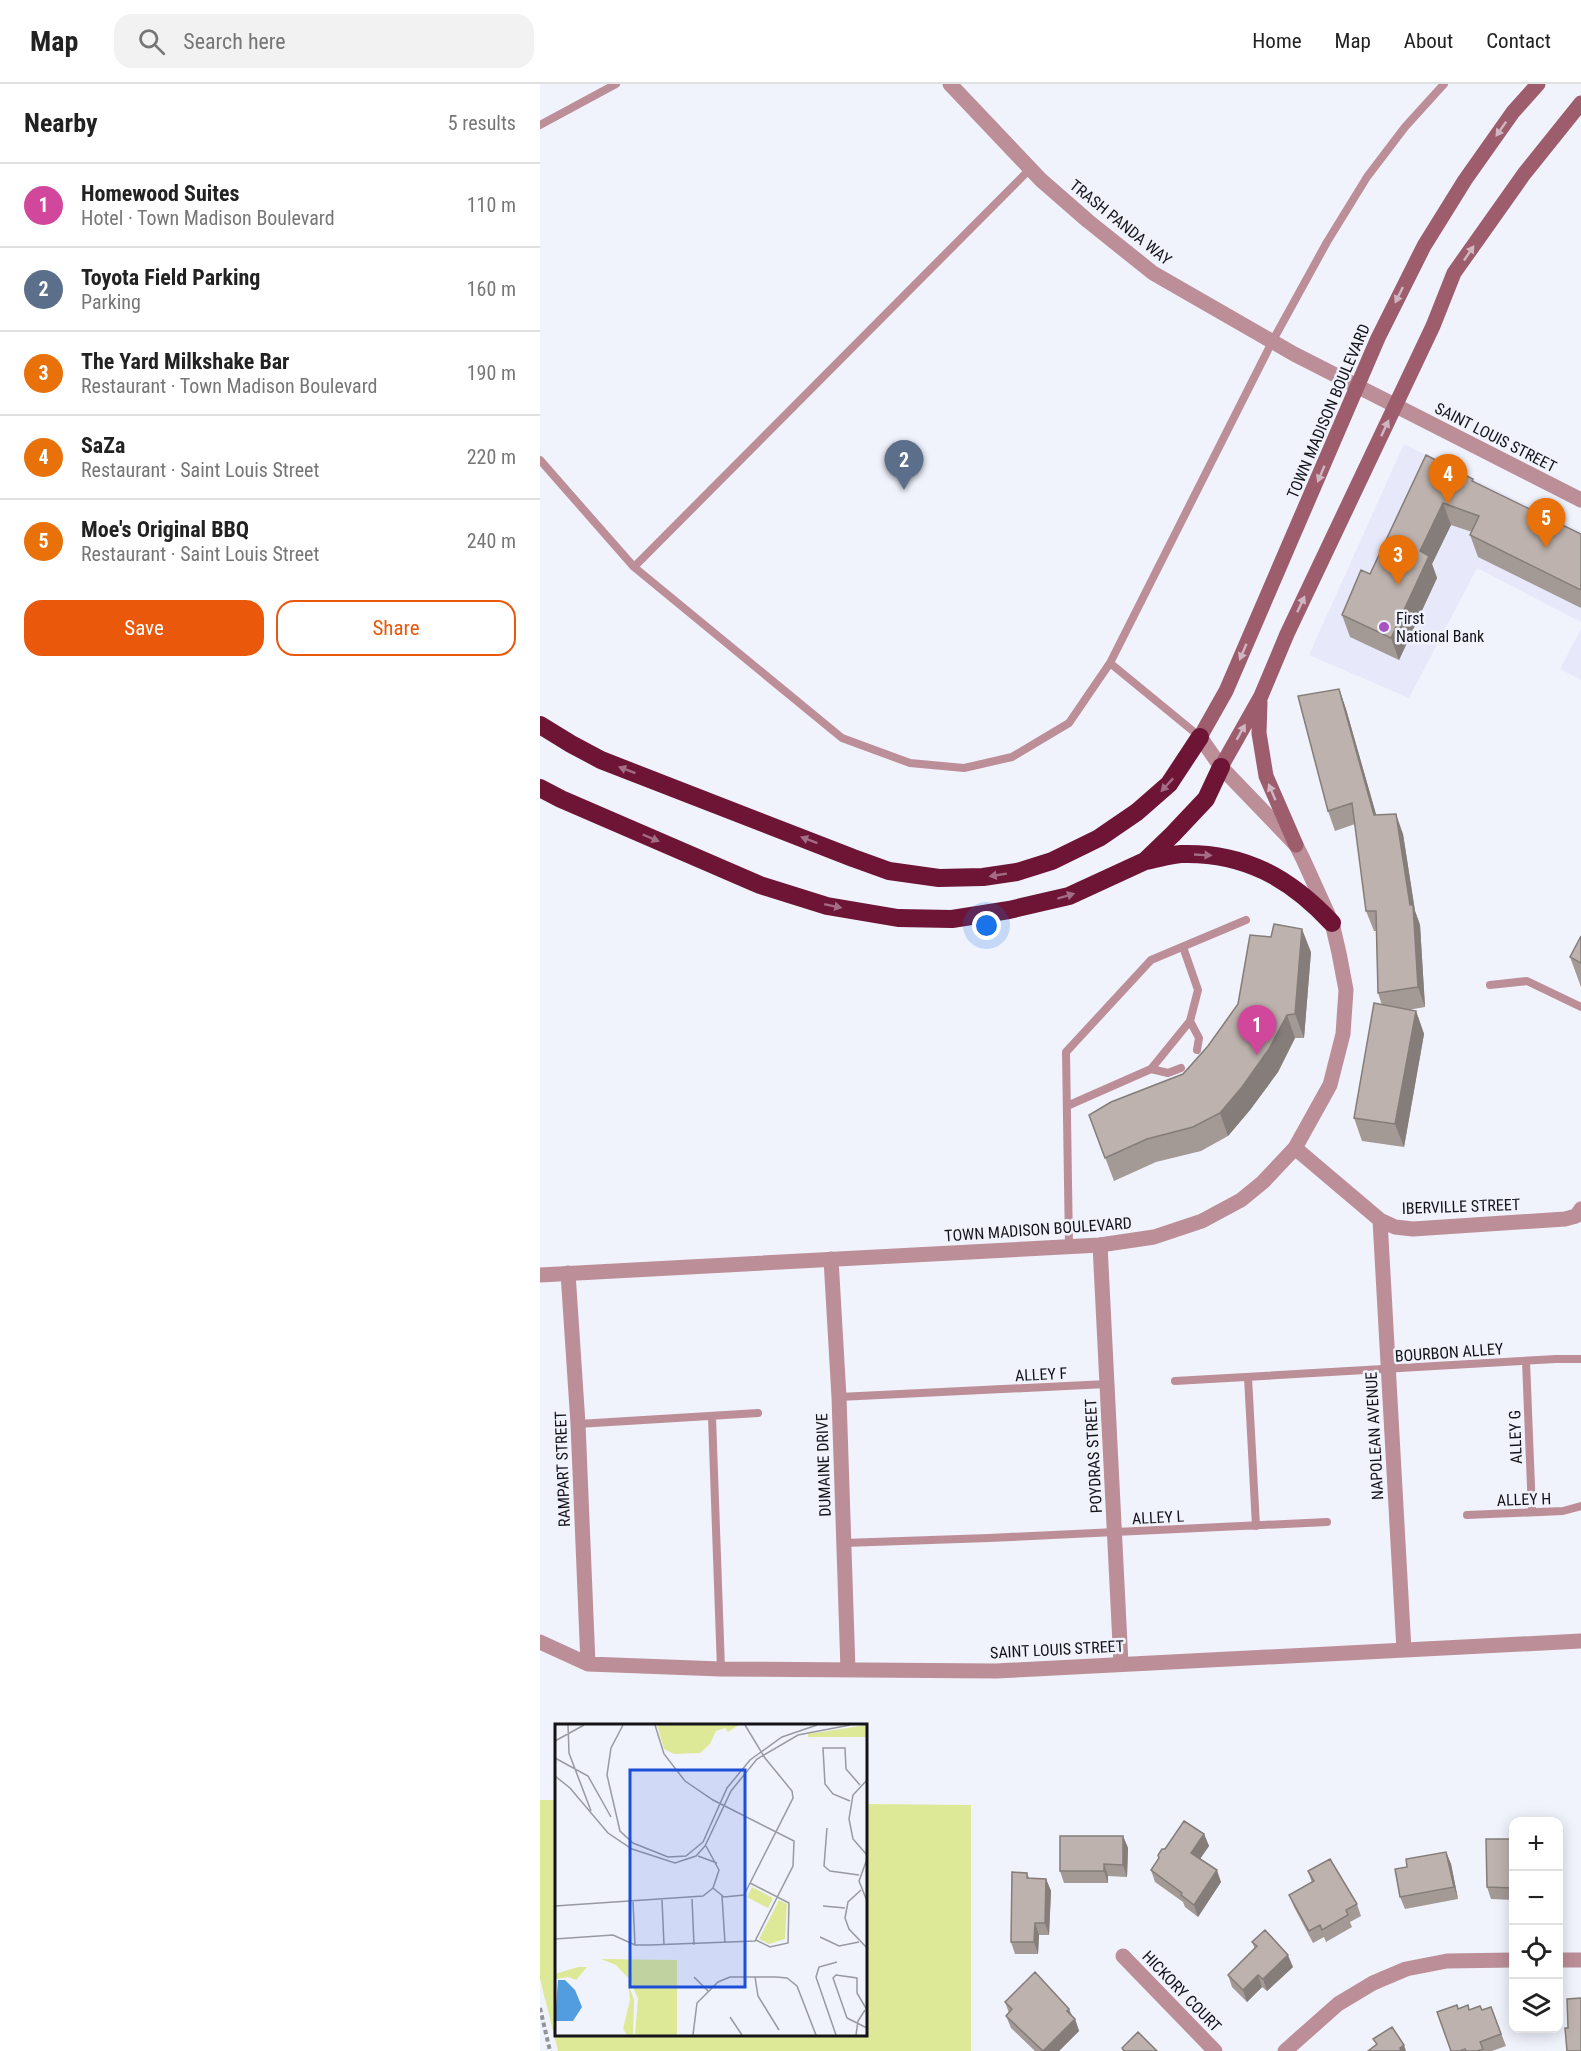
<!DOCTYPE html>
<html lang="en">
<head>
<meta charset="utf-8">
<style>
  body { margin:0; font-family:"Roboto Condensed",sans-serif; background:#f2f2f2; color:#222 }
  .controls { position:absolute; right:18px; bottom:18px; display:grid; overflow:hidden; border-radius:12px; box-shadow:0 3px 15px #0003 }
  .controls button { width:54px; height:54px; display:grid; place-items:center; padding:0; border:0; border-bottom:2px solid #e0e0e0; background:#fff; color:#222; font:30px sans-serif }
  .you { position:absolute; left:447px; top:842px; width:21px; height:21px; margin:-15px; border:4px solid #fff; border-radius:50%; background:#1a73e8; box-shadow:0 0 0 9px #1a73e833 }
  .badge { display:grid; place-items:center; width:39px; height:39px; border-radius:50%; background:#ea580c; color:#fff; font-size:20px; font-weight:700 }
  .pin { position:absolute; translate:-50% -50px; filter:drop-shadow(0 2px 3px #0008) }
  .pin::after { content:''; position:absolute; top:32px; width:21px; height:18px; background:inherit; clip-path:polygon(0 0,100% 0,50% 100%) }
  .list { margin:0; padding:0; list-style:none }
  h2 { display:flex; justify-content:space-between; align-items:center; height:78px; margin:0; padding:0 24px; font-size:26px }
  h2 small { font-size:20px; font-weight:400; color:#767676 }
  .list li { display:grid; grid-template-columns:39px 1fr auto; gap:18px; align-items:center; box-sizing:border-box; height:84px; padding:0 24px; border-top:2px solid #e0e0e0 }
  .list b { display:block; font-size:22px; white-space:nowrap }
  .list p { margin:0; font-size:20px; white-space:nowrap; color:#767676 }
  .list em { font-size:20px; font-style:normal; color:#767676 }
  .actions { display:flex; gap:12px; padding:18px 24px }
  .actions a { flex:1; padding:14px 0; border:2px solid #ea580c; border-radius:18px; text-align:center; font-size:21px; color:#ea580c }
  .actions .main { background:#ea580c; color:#fff }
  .icon { flex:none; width:33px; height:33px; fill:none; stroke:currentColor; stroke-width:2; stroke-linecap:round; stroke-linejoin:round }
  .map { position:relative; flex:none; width:1041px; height:1967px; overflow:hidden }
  header { display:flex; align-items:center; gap:36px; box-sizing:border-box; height:84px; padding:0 30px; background:#fff; border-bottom:2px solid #e0e0e0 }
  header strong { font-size:28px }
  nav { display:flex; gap:33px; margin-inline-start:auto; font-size:21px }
  .search { width:420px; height:54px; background:#f2f2f2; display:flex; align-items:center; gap:15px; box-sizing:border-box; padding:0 21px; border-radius:18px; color:#767676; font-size:22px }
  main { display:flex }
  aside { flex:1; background:#fff }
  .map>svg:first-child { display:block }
  .built { fill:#e7e9fb }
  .green { fill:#dee998 }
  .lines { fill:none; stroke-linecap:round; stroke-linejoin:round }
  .path { stroke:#92939b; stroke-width:4; stroke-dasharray:4.5 3; stroke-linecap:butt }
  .service { stroke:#bb8e98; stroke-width:8 }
  .minor { stroke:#bb8e98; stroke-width:15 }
  .tertiary { stroke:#bb8e98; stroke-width:15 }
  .secondary { stroke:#9d5d6c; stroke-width:15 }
  .motorway { stroke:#6e1435; stroke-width:18 }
  .wall { fill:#a39995 }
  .shaded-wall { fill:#847d79 }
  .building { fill:#bdb2ad; stroke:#847d79; stroke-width:1.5 }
  .oneway { fill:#cfb6c2 }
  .oneway2 { fill:#a26d85 }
  .poi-dot { fill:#a853c2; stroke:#f0f2fc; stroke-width:2 }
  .labels { text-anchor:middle; stroke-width:5; stroke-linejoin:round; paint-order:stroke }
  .street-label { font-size:16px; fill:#141418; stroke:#f0f2fc }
  .poi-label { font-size:16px; fill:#141418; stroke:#f0f2fc; text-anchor:start }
  .inset-road { fill:none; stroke:#9899a1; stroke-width:1.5 }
  .view { fill:#1d4ed8; fill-opacity:0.15; stroke:#1d4ed8; stroke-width:3 }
  .inset-edge { fill:none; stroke:#141418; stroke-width:3 }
</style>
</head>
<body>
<header>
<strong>Map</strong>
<div class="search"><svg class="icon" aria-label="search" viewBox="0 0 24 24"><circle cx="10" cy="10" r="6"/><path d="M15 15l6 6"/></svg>Search here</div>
<nav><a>Home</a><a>Map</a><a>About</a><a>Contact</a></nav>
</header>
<main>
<aside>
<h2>Nearby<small>5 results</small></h2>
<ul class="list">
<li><span class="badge" style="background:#d1479c">1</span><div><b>Homewood Suites</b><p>Hotel · Town Madison Boulevard</p></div><em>110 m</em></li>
<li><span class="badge" style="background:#5c6f8a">2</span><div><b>Toyota Field Parking</b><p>Parking</p></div><em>160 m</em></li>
<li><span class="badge" style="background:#e8710a">3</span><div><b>The Yard Milkshake Bar</b><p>Restaurant · Town Madison Boulevard</p></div><em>190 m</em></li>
<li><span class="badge" style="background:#e8710a">4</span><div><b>SaZa</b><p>Restaurant · Saint Louis Street</p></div><em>220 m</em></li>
<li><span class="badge" style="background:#e8710a">5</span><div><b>Moe's Original BBQ</b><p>Restaurant · Saint Louis Street</p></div><em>240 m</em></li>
</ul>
<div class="actions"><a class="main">Save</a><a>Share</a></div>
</aside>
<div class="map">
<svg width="1041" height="1967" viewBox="0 0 1041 1967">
  <rect width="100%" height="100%" fill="#f0f2fc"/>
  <path class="built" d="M 864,360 L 1041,447 L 1041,538 L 937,484 L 869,614 L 769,571 Z
    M 1041,545 L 1041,596 L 1020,585 Z"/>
  <path class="green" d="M 0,1716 L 16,1716 L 16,1950 L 326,1950 L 326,1720 L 431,1721 L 431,1967 L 18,1967 L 0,1895 Z"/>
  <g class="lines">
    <path class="path" d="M 0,1924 L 10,1967"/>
    <path class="service" d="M 0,41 L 76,0
      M 0,376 L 94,483 L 302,654 L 370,679 L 424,684 L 472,673 L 529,639 L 570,579 L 732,258 L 787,158 L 827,93 L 865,43 L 904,0
      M 94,483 L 490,85
      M 570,579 L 659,652
      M 950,901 L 987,897 L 1041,923
      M 650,937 L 659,954 L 657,966
      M 611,985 L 628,989 L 641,984
      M 527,1022 L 611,985 L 650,937 L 658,906 L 643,863
      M 529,1163 L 526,968 L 611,876 L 706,836
      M 986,1277 L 992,1428
      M 708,1293 L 716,1442
      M 635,1297 L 1016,1275 L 1041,1275
      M 299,1313 L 567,1300
      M 172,1333 L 181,1585
      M 38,1340 L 218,1329
      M 927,1431 L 1023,1427 L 1041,1422
      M 304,1459 L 449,1454 L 787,1438"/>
    <path class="minor" d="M 410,0 L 501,96 L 548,137 L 613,189 L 754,270 L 1041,416
      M 755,1064 L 840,1136 L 855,1143 L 873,1145 L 1025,1135 L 1036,1132 L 1041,1125
      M 840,1136 L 864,1566
      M 560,1161 L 581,1580
      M 291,1175 L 299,1313 L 308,1586
      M 28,1189 L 38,1340 L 48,1580
      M 0,1558 L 48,1580 L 181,1585 L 456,1587 L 1041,1557
      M 583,1872 L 675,1967
      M 1018,1876 L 1041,1876
      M 745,1967 L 798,1920 L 833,1899 L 866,1885 L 907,1877 L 974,1876"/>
    <path class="tertiary" d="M 0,1191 L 560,1161 L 614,1153 L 662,1137 L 701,1116 L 723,1098 L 755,1064 L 790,1001 L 803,950 L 806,906 L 799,869 L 792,839 L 763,775 L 756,761 L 681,683 L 660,653"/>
    <path class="secondary" d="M 720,618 L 719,649 L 726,692 L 756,761
      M 660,653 L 686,607 L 838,254 L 884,162 L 925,96 L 973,28 L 998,0
      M 681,683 L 721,612 L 747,550 L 893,242 L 914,189 L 984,90 L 1041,19"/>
    <path class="motorway" d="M 0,641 L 31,660 L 61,676 L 313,774 L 349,787 L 399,794 L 443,793 L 477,788 L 512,777 L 559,754 L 597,728 L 629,700 L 660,653
      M 0,704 L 21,715 L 220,801 L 287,822 L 358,834 L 412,835 L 469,826 L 529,812 L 605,777 L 633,750 L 666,715 L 681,683
      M 605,777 C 617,775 629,771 641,770 C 704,768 750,794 792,839"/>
  </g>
  <path class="wall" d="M 886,371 L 933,395 L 935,399 L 1041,450 L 1041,524 L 938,473 L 930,451 L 932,448 L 911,441 L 892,480 L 897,494 L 859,576 L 810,553 L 802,531 L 830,490 Z
    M 799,605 L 806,625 L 836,731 L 863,750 L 875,827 L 880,841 L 885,923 L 868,926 L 876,927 L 884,950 L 864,1063 L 822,1057 L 814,1034 L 842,921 L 838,909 L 836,847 L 834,847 L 826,827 L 815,740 L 795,747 L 788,727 Z
    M 1041,852 L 1041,903 L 1030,873 Z
    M 771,868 L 764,954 L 755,954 L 738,988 L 710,1026 L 688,1052 L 661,1067 L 616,1078 L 574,1097 L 549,1031 L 643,990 Z
    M 664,1750 L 669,1762 L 660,1774 L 681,1798 L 658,1833 L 645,1823 L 643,1818 L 615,1798 L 611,1786 L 625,1765 Z
    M 583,1752 L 588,1764 L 587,1793 L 568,1792 L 568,1799 L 524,1799 L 520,1787 Z
    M 974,1762 L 974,1816 L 951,1815 L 947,1803 Z
    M 906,1768 L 911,1780 L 918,1815 L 865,1825 L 860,1813 L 867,1783 Z
    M 768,1787 L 817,1820 L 821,1832 L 810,1838 L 812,1843 L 786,1858 L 784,1853 L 773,1859 L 754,1823 L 749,1811 L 772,1799 Z
    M 487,1789 L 489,1794 L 506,1795 L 511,1807 L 509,1851 L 499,1851 L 498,1870 L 475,1870 L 471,1858 Z
    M 712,1858 L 753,1883 L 727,1907 L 722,1903 L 707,1918 L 692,1903 L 688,1891 L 715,1865 Z
    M 465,1918 L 532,1932 L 535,1935 L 539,1947 L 519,1967 L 495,1967 L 471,1944 L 466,1932 L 469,1929 Z
    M 951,1923 L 966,1962 L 952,1967 L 911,1967 L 918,1925 L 942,1926 Z"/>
  <path class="shaded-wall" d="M 903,419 L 911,441 L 892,480 L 897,494 L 859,576 L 851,554 L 880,467 Z
    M 799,605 L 806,625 L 842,751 L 834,731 Z
    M 856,730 L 863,750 L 875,827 L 880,841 L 885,923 L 878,903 L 870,821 Z
    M 762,845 L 771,868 L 764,954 L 755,930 Z
    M 876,927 L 884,950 L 864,1063 L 855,1040 Z
    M 747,931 L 755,954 L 738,988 L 710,1026 L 688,1052 L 680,1029 Z
    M 664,1750 L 669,1762 L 656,1781 L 651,1769 Z
    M 583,1752 L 588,1764 L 587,1793 L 583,1781 Z
    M 971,1755 L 974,1762 L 974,1775 L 971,1768 Z
    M 906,1768 L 911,1780 L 918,1815 L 914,1803 Z
    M 564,1780 L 568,1792 L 568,1799 L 564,1787 Z
    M 677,1786 L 681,1798 L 658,1833 L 654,1821 Z
    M 506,1795 L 511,1807 L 509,1851 L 505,1839 Z
    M 495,1839 L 499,1851 L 498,1870 L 494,1858 Z
    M 748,1871 L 753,1883 L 727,1907 L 723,1895 Z
    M 718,1891 L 722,1903 L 707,1918 L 703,1906 Z
    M 529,1925 L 534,1936 L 535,1935 L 539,1947 L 519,1967 L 503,1967 Z
    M 864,1961 L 866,1967 L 861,1967 L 860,1964 Z"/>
  <path class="building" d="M 886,371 L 933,395 L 932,397 L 1041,450 L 1041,506 L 930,451 L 939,432 L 903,419 L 880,467 L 889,472 L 851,554 L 802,531 L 821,486 L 830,490 Z
    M 799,605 L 834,731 L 856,730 L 870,821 L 873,821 L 878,903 L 838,909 L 836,827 L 826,827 L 812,719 L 788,727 L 758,612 Z
    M 734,840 L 762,845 L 755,930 L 747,931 L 729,965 L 702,1003 L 680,1029 L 653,1043 L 607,1055 L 565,1074 L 549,1031 L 571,1018 L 643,990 L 668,962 L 698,920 L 710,851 L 731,853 Z
    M 1041,852 L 1041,879 L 1030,873 Z
    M 834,919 L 876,927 L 855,1040 L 814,1034 Z
    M 644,1737 L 664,1750 L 651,1769 L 677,1786 L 654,1821 L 641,1811 L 642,1809 L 611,1786 L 619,1774 L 618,1771 L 622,1765 L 625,1765 Z
    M 520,1752 L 583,1752 L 583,1781 L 564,1780 L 564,1787 L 520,1787 Z
    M 946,1755 L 971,1755 L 971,1768 L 974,1768 L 974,1804 L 947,1803 Z
    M 906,1768 L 914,1803 L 860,1813 L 855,1785 L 867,1783 L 866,1775 Z
    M 790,1775 L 817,1820 L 806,1826 L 808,1831 L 782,1846 L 780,1841 L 769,1847 L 749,1811 L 774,1797 L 768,1787 Z
    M 472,1788 L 487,1789 L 487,1794 L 506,1795 L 505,1839 L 495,1839 L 494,1858 L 471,1858 Z
    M 725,1846 L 748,1871 L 723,1895 L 718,1891 L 703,1906 L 688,1891 L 717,1862 L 712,1858 Z
    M 495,1888 L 529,1925 L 527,1927 L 535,1935 L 503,1967 L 466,1932 L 472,1925 L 465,1918 Z
    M 1041,1914 L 1041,1967 L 1027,1967 L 1025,1944 L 1028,1944 L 1027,1915 Z
    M 917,1921 L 918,1925 L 928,1921 L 929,1926 L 940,1922 L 942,1926 L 951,1923 L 961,1950 L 940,1958 L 943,1965 L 937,1967 L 926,1967 L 925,1965 L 920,1967 L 911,1967 L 897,1928 Z
    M 852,1943 L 864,1961 L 860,1964 L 861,1967 L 828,1967 L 837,1960 L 833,1955 Z
    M 598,1948 L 617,1967 L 584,1967 L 582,1964 Z"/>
  <defs><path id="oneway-solid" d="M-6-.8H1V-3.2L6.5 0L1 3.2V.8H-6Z" transform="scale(1.5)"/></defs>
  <g class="oneway">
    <use href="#oneway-solid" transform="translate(961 45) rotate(125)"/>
    <use href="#oneway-solid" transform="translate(929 169) rotate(-56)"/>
    <use href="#oneway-solid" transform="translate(859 211) rotate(116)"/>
    <use href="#oneway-solid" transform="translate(845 344) rotate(-65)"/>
    <use href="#oneway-solid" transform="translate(781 390) rotate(113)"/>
    <use href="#oneway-solid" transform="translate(761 520) rotate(-65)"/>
    <use href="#oneway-solid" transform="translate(703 568) rotate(113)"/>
    <use href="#oneway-solid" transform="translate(701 648) rotate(-61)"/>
    <use href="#oneway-solid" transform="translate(732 708) rotate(-113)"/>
  </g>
  <g class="oneway2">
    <use href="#oneway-solid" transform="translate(87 686) rotate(-159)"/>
    <use href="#oneway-solid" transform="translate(627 701) rotate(133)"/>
    <use href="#oneway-solid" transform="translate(111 754) rotate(23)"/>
    <use href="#oneway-solid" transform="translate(269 756) rotate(-159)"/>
    <use href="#oneway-solid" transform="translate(663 771) rotate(3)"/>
    <use href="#oneway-solid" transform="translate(458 791) rotate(171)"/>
    <use href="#oneway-solid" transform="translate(526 812) rotate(-17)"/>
    <use href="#oneway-solid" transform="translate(293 822) rotate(12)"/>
  </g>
  <circle class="poi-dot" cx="844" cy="543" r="6"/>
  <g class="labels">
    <g class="street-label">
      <text transform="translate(581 138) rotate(39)" y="6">TRASH PANDA WAY</text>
      <text transform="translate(788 327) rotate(-67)" y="6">TOWN MADISON BOULEVARD</text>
      <text transform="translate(956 353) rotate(27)" y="6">SAINT LOUIS STREET</text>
      <text transform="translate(921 1122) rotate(-2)" y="6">IBERVILLE STREET</text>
      <text transform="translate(498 1145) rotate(-4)" y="6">TOWN MADISON BOULEVARD</text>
      <text transform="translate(909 1268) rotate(-4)" y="6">BOURBON ALLEY</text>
      <text transform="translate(501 1290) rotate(-3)" y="6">ALLEY F</text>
      <text transform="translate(834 1352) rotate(-93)" y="6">NAPOLEAN AVENUE</text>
      <text transform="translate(975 1353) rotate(-92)" y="6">ALLEY G</text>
      <text transform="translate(553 1372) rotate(-93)" y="6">POYDRAS STREET</text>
      <text transform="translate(283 1381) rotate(-92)" y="6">DUMAINE DRIVE</text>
      <text transform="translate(22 1385) rotate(-92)" y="6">RAMPART STREET</text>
      <text transform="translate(984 1415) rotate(-2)" y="6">ALLEY H</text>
      <text transform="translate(618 1433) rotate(-3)" y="6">ALLEY L</text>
      <text transform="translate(517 1565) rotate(-3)" y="6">SAINT LOUIS STREET</text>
      <text transform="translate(642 1907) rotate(46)" y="6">HICKORY COURT</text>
    </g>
    <g class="poi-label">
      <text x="856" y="540">First<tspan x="856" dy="18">National Bank</tspan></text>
    </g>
  </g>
  <g transform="translate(15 1640)">
    <rect width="312" height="312" fill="#f0f2fc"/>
    <path d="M 102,1 L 184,1 L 173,8 L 170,4 L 161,7 L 155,20 L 145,29 L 119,30 L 109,25 ZM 312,1 L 312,13 L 253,13 L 253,10 ZM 197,163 L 218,174 L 213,184 L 192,173 ZM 224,176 L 232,180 L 230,215 L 214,220 L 204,215 ZM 46,235 L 122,236 L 122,311 L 80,311 L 83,275 L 75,256 L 61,241 ZM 23,243 L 32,243 L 21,256 L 13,253 L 0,255 L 0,250 ZM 73,259 L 79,276 L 78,311 L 72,311 L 68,305 L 75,276 Z" fill="#dee998"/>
    <path d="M 3,256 L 10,256 L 20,266 L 27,283 L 18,297 L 0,297 Z" fill="#519de0"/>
    <path class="inset-road" d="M 13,1 L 14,29 L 36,87M 68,1 L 56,24 L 52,51 L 65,107 L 78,119 L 113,133 L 131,132 L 148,118M 0,17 L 29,1M 0,34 L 33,52 L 56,93M 0,52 L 15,64 L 53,109 L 77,125 L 120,139 L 141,132 L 150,122M 312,56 L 298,71 L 294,95 L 298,115 L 312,131M 295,77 L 278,70 L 270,60 L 268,24 L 290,24 L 291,45 L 305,61M 272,104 L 269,142 L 275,147 L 304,151M 148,118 L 172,64 L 195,36 L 227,13 L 262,1M 150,122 L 176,67 L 202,35 L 243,11 L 295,1M 143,132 L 162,139M 312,135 L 304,157 L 312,177M 195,159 L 234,179 L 233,219 L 215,223 L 201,216M 158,164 L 169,173 L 189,171 L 238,74 L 237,67 L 210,34 L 190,1M 306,166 L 293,178 L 290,194 L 294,205 L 312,224M 167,172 L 170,219M 137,175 L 139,221M 107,176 L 109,221M 78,178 L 80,221M 0,182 L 148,172 L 158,164 L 164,146 L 151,122M 268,182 L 290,184M 265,213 L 284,222 L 304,218M 0,215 L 58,211 L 80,221 L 95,221 L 200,217 L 238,142 L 239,117 L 158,76 L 130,57 L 109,30 L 100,1M 139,253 L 153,267M 200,253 L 203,272 L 224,306M 175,293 L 187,311M 292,294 L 278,254 L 281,251 L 302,254 L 302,269 L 312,286M 292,294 L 312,304M 138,311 L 142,279 L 163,258 L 175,253 L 221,253 L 232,254 L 242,262 L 261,311M 281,311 L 261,253 L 264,243 L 282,238M 301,311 L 303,297 L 310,286"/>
    <path class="view" d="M 75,46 L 190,46 L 190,263 L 75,263 Z"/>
    <rect width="312" height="312" class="inset-edge"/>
  </g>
</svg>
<div class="controls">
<button>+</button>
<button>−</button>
<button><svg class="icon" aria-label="locate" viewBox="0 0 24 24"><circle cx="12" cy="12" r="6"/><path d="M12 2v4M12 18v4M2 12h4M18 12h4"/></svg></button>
<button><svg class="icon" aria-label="layers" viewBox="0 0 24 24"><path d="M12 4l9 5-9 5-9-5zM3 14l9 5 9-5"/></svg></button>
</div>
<div class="you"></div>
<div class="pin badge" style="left:717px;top:971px;background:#d1479c">1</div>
<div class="pin badge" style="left:364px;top:406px;background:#5c6f8a">2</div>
<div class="pin badge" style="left:858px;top:501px;background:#e8710a">3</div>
<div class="pin badge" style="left:908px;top:420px;background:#e8710a">4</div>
<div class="pin badge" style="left:1006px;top:464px;background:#e8710a">5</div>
</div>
</main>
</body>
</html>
